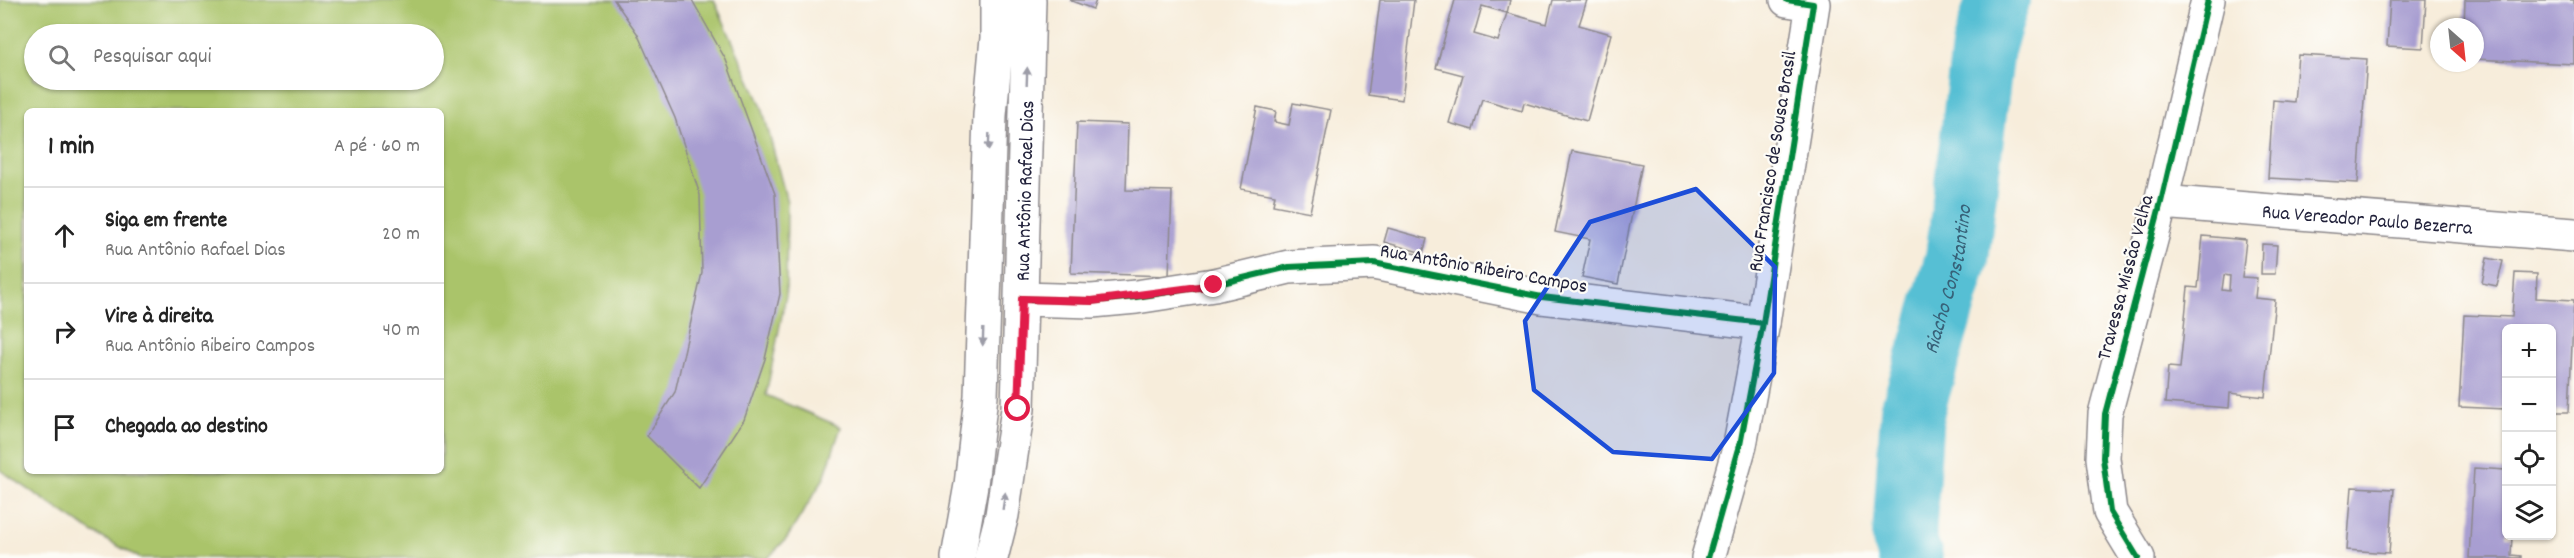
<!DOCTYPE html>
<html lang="pt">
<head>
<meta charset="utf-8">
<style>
  body { margin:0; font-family:Dekko,sans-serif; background:#f6f6f6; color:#222 }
  .controls { position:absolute; right:18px; bottom:18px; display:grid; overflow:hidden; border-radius:9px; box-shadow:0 2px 4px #0004 }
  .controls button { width:54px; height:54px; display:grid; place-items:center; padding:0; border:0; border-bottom:2px solid #e0e0e0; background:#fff; color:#222; font:30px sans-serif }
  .compass { position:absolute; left:2430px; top:18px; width:54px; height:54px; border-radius:50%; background:#fff; box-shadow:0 2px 4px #0004; rotate:153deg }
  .stop { position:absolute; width:18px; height:18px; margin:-14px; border:4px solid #e11d48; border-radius:50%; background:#fff }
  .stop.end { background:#e11d48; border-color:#fff; box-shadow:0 2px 6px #0008 }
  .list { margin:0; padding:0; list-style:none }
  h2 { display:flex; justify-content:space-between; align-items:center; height:78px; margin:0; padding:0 24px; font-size:26px }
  h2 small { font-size:20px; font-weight:400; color:#767676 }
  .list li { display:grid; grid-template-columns:39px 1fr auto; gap:18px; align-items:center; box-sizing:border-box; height:96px; padding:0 24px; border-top:2px solid #e0e0e0 }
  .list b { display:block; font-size:22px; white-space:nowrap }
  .list p { margin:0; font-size:20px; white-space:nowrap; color:#767676 }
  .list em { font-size:20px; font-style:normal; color:#767676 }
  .icon { flex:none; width:33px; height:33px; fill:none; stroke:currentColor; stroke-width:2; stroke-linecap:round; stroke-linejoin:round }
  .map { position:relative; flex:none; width:2574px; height:558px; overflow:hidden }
  .search { position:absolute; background:#fff; box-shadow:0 2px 4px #0004; left:24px; top:24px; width:420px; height:66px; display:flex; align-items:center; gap:15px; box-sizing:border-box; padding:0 21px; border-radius:33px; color:#767676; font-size:22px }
  .panel { position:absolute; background:#fff; box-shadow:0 2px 4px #0004; left:24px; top:108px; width:420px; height:366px; border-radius:9px }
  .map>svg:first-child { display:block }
  .green { fill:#aac46b; stroke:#667353; stroke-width:1.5; fill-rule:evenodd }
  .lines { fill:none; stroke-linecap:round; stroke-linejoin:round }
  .river { stroke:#57bfd4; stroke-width:64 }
  .building { fill:#a89ed1; fill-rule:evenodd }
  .street-casing { stroke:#8c888b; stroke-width:36 }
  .secondary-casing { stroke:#8c888b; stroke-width:36 }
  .street { stroke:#fff; stroke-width:33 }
  .secondary { stroke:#fff; stroke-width:33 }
  .cycleway-casing { stroke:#fdfcf7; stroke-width:10 }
  .cycleway { stroke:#00873e; stroke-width:6 }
  .oneway { fill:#9c9ca7 }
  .route { stroke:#e11d48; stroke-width:8 }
  .marked { fill:#1d4ed8; fill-opacity:0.2; stroke:#1d4ed8; stroke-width:4.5; stroke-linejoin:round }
  .labels { text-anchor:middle; stroke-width:4.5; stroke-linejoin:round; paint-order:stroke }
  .street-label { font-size:20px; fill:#22223b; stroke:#fdfcf7 }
  .water-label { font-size:21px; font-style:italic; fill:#376178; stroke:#fdfcf7 }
</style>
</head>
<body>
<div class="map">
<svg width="2574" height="558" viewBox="0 0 2574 558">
  <rect width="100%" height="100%" fill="#fdfcf7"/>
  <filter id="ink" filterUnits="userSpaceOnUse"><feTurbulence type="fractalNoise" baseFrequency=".0167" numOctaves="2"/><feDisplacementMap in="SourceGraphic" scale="12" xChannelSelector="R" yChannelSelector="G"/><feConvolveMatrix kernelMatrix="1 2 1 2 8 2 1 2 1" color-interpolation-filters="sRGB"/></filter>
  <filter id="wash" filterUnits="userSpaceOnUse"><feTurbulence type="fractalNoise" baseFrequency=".008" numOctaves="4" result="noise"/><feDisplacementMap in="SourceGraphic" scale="24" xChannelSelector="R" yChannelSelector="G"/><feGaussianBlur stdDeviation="1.35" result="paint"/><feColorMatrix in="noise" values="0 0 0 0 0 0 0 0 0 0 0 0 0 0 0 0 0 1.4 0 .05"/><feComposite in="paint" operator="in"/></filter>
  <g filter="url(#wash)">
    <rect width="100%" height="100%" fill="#f7eddb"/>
    <path class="green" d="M 0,0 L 714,0 L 762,107 L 787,202 L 786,295 L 766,395 L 841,427 L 824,478 L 787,538 L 768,558 L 140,558 L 92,532 L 0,470 ZM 34,34 L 434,34 L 434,80 L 34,80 ZM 27,111 L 441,111 L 441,471 L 27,471 Z"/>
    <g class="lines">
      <path class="river" id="s1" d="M 1911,558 L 1904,538 L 1912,412 L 1957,258 L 1983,48 L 1998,0"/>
    </g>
    <g id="blocks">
      <path class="building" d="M 614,0 L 692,0 L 726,60 L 775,194 L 780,294 L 765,359 L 744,420 L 699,488 L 647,436 L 675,392 L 702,273 L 700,195 L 675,118 L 637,33 Z
        M 1069,0 L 1096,0 L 1093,9 Z
        M 1380,0 L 1414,0 L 1402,100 L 1368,95 Z
        M 1455,0 L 1510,0 L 1507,13 L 1482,6 L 1474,34 L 1498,41 L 1507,13 L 1547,24 L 1553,0 L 1587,0 L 1579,25 L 1611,34 L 1587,121 L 1524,103 L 1522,111 L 1482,99 L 1473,130 L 1449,123 L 1463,75 L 1436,68 Z
        M 2390,0 L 2426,0 L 2423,48 L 2387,46 Z
        M 2465,0 L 2574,0 L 2574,64 L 2475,59 L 2475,27 L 2464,27 Z
        M 2298,55 L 2367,59 L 2358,183 L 2268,178 L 2273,100 L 2294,102 Z
        M 1293,103 L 1331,110 L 1310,212 L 1273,205 L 1275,195 L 1241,189 L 1257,107 L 1276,111 L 1274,122 L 1289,125 Z
        M 1077,122 L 1128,124 L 1126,190 L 1172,191 L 1169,276 L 1071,273 Z
        M 1572,151 L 1642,164 L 1618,284 L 1582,277 L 1590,239 L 1555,232 Z
        M 1388,228 L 1427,239 L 1423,253 L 1384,242 Z
        M 2203,236 L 2246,240 L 2242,277 L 2257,278 L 2255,298 L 2275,300 L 2265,397 L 2230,393 L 2229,408 L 2165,403 L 2168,367 L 2180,368 L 2188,287 L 2198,288 ZM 2224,275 L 2230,276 L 2229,291 L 2222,290 Z
        M 2262,244 L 2277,245 L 2275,274 L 2261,274 Z
        M 2487,258 L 2503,261 L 2497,286 L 2482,283 Z
        M 2515,273 L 2537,274 L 2536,298 L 2574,300 L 2569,412 L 2552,412 L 2552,328 L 2506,328 L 2506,409 L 2459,407 L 2464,315 L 2512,317 Z
        M 2474,468 L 2506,470 L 2506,536 L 2512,536 L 2511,555 L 2521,556 L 2521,558 L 2469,558 Z
        M 2352,487 L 2394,489 L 2389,553 L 2347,550 Z"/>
    </g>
  </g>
  <g filter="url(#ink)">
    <use href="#blocks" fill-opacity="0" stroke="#8c888b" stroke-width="1.5"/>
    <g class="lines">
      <g class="street-casing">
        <g id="street">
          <path id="s2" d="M 2161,202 L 2574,235"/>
          <path d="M 1022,299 L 1092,301 L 1136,297 L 1214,285 L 1289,267 L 1374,263 L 1542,297 L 1763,323"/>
          <path d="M 1708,558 L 1740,445 L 1763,323 L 1813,4 L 1787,0"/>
          <path d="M 2138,558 L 2110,512 L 2103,458 L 2105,414 L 2161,202 L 2208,0"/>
        </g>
      </g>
      <g class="secondary-casing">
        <g id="secondary">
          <path d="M 958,558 L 971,485 L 981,396 L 990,115 L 997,38 L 997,0"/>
          <path id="s3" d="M 991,558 L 1002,515 L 1018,409 L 1029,0"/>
        </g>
      </g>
      <use href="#street" class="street"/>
      <use href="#secondary" class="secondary"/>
      <g class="cycleway-casing">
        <path id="cycleway" d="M 1022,299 L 1092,301 L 1136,297 L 1214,285 L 1289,267 L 1374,263 L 1542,297 L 1763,323
          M 1708,558 L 1740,445 L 1763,323 L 1813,4 L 1787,0
          M 2138,558 L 2110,512 L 2103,458 L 2105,414 L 2161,202 L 2208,0"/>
      </g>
      <use href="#cycleway" class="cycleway"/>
    </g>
    <defs><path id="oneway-solid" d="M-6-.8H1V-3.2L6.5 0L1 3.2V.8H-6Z" transform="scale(1.5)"/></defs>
    <g class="oneway">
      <use href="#oneway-solid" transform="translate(1027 76) rotate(-88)"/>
      <use href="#oneway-solid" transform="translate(989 142) rotate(92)"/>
      <use href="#oneway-solid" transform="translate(983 337) rotate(92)"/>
      <use href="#oneway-solid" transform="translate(1004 501) rotate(-81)"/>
    </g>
  </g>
  <g class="lines" filter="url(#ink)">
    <path class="route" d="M 1018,409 L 1022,299 L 1092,301 L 1214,285"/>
  </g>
  <path class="marked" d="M 1696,189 L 1775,267 L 1774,373 L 1712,459 L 1613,452 L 1534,390 L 1525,321 L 1590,222 Z"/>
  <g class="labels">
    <g class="street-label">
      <text transform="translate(1771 161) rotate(-81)" y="7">Rua Francisco de Sousa Brasil</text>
      <text dy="7" stroke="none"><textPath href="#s3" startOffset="370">Rua Antônio Rafael Dias</textPath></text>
      <text dy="7" stroke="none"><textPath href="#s2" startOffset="207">Rua Vereador Paulo Bezerra</textPath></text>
      <text transform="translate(1484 267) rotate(10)" y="7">Rua Antônio Ribeiro Campos</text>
      <text transform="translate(2124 277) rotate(-75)" y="7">Travessa Missão Velha</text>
    </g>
    <g class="water-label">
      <text dy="7" stroke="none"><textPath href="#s1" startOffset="285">Riacho Constantino</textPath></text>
    </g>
  </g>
</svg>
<div class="controls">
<button>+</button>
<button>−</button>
<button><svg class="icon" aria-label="locate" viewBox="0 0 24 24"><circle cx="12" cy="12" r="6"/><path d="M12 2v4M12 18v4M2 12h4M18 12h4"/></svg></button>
<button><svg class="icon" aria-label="layers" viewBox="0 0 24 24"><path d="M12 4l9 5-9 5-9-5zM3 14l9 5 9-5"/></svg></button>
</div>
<svg class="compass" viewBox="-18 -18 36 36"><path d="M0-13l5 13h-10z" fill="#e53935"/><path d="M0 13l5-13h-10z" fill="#767676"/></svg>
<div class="stop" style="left:1018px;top:409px"></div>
<div class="stop end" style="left:1214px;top:285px"></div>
<div class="search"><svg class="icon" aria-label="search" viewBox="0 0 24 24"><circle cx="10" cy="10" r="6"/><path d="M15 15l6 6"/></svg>Pesquisar aqui</div>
<section class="panel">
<h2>1 min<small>A pé · 60 m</small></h2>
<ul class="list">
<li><svg class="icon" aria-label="ahead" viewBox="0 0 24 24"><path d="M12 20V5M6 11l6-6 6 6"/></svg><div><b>Siga em frente</b><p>Rua Antônio Rafael Dias</p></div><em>20 m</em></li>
<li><svg class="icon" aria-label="right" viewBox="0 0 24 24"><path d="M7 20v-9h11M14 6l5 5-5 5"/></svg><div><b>Vire à direita</b><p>Rua Antônio Ribeiro Campos</p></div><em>40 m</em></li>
<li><svg class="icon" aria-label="arrive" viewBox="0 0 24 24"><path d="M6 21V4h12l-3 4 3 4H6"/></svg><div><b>Chegada ao destino</b></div></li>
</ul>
</section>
</div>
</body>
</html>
